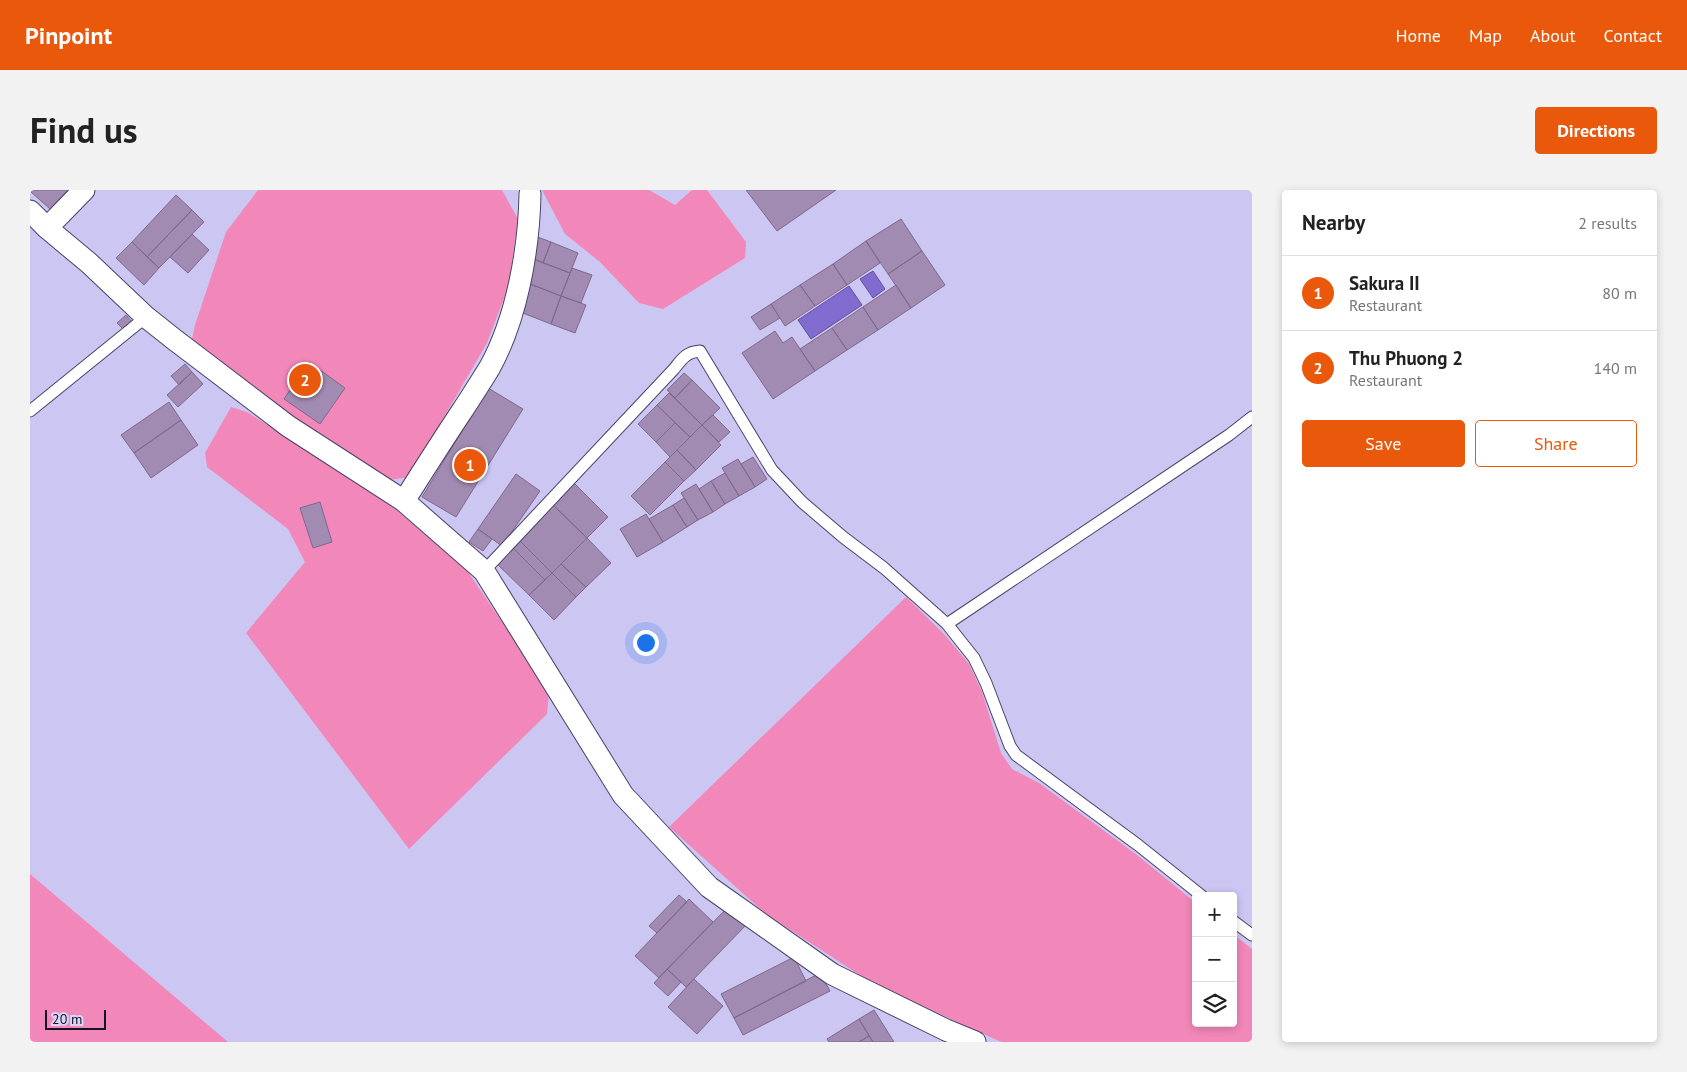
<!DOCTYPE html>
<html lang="en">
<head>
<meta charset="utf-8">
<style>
  body { margin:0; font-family:"PT Sans",sans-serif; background:#f2f2f2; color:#222 }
  .controls { position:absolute; right:15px; bottom:15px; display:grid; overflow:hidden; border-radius:5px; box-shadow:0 2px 8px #0003 }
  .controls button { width:45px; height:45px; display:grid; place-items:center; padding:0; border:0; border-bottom:1px solid #e0e0e0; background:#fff; color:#222; font:25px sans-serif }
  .scale { position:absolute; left:15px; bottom:12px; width:61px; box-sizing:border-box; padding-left:5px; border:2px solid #161323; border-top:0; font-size:14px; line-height:18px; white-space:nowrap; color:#161323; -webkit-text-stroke:4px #d9d4f8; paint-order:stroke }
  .you { position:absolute; left:615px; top:452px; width:18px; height:18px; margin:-12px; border:4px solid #fff; border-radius:50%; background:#1a73e8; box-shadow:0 0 0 8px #1a73e833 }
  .badge { display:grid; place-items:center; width:32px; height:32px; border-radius:50%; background:#ea580c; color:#fff; font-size:16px; font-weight:700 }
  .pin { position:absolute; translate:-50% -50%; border:2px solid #fff; box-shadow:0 1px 5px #0006 }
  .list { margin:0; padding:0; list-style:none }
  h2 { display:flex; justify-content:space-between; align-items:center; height:65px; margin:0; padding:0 20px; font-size:21px }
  h2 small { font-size:16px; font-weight:400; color:#767676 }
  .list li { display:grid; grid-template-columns:32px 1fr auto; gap:15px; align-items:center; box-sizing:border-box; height:75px; padding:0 20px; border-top:1px solid #e0e0e0 }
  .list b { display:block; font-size:19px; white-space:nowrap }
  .list p { margin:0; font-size:16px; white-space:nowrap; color:#767676 }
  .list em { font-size:16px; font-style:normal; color:#767676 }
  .actions { display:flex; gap:10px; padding:15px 20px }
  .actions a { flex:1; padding:11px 0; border:1px solid #ea580c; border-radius:5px; text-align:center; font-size:18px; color:#ea580c }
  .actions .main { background:#ea580c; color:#fff }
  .icon { flex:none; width:28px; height:28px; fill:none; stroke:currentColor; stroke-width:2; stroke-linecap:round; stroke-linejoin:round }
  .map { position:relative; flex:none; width:1222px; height:852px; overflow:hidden; border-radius:5px }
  header { display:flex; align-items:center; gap:30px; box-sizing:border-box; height:70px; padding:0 25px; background:#ea580c; color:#fff }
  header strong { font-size:24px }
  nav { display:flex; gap:28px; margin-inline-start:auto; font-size:18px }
  .intro { display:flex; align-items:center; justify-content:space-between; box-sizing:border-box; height:120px; padding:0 30px }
  h1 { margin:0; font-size:35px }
  .button { padding:12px 22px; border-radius:5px; background:#ea580c; color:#fff; font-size:18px; font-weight:700 }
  main { display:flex; gap:30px; padding:0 30px }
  aside { flex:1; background:#fff; border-radius:5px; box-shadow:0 2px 8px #0003 }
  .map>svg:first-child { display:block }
  .green { fill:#f287b9 }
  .water { fill:#816bcf; stroke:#61519b }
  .building { fill:#a28bb2; stroke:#7e688d }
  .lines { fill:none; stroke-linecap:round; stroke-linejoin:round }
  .lane-casing { stroke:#494368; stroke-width:13 }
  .street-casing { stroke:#494368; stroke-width:23 }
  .lane { stroke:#fff; stroke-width:11 }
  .street { stroke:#fff; stroke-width:21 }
</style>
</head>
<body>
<header>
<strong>Pinpoint</strong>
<nav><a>Home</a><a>Map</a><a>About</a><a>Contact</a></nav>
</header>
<div class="intro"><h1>Find us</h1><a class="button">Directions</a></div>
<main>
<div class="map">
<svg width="1222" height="852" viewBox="0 0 1222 852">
  <rect width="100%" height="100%" fill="#ccc6f2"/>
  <path class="green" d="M 228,0 L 472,0 L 488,29 L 479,95 L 457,153 L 379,287 L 359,290 L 266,232 L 161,154 L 165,135 L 196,42 Z
    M 512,0 L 619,0 L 645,15 L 662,0 L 677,0 L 716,52 L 715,68 L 633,119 L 609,113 L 570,72 L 535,44 Z
    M 201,217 L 217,222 L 353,308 L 438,382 L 519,501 L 517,524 L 379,659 L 216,443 L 275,372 L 258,339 L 177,277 L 175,263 Z
    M 876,407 L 914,444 L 939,474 L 952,502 L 971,563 L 982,579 L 1009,593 L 1107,665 L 1166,713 L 1166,833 L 1203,833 L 1203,744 L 1222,759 L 1222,852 L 972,852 L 969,851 L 842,793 L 736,724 L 639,637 Z
    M 0,684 L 198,852 L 0,852 Z"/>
  <path class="water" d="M 843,81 L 855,99 L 843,108 L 830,89 Z
    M 819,96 L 832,115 L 781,149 L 768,130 Z"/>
  <path class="building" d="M 2,0 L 38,0 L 20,19 L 1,2 Z
    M 716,0 L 806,0 L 747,41 Z
    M 146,5 L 162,20 L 117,67 L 102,52 Z
    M 162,20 L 174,32 L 129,78 L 117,67 Z
    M 871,29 L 892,61 L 858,84 L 836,51 Z
    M 162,44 L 179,60 L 158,83 L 140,67 Z
    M 505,46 L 521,52 L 513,73 L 497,67 Z
    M 836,51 L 850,73 L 817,95 L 803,74 Z
    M 102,52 L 129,78 L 114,95 L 86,68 Z
    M 521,52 L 548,63 L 540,83 L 513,73 Z
    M 892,61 L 915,95 L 881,118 L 858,84 Z
    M 504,69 L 540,83 L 531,106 L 495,92 Z
    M 803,74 L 817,95 L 785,116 L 770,95 Z
    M 542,78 L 562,85 L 551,113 L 531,106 Z
    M 495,92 L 531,106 L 521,134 L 485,120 Z
    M 770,95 L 785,116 L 755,136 L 741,114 Z
    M 866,95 L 881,118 L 848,140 L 833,117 Z
    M 531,106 L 556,115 L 545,143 L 521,134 Z
    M 741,114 L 750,128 L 730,140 L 721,127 Z
    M 833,117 L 848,140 L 817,160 L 802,138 Z
    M 96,125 L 102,132 L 93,139 L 87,133 Z
    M 802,138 L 817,160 L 785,181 L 770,159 Z
    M 745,141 L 753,153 L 762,147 L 785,181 L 743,209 L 712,163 Z
    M 279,172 L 315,198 L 290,234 L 254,209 Z
    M 155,174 L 162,182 L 149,195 L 141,186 Z
    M 162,182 L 173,194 L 148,217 L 137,205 Z
    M 654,183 L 662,190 L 645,208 L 637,200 Z
    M 662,190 L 690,218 L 672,235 L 645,208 Z
    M 458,198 L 493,219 L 426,327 L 392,307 Z
    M 639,203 L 672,235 L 660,247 L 627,215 Z
    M 139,212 L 151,230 L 104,263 L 91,245 Z
    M 627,215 L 645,233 L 626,252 L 608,234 Z
    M 683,225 L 700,242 L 689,252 L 672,235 Z
    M 151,230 L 168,255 L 121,288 L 104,263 Z
    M 645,233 L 660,247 L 640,267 L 626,252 Z
    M 672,235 L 691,255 L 666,280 L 647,260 Z
    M 647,260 L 666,280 L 654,291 L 635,272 Z
    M 723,267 L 737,289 L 725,297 L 711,274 Z
    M 708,269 L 725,297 L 709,306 L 692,278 Z
    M 635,272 L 654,291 L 620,325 L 601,306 Z
    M 695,283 L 709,306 L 695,314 L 681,291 Z
    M 486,284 L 510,301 L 472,356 L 448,339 Z
    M 681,291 L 695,314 L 683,322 L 669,299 Z
    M 544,293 L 578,327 L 557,348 L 522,314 Z
    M 666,294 L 683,322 L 668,330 L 651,303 Z
    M 654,308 L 668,330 L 657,337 L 643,315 Z
    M 290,312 L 302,352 L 283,358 L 270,318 Z
    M 522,314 L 557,348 L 522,383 L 488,349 Z
    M 643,315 L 657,337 L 633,352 L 619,329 Z
    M 616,324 L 633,352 L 607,367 L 590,339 Z
    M 448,339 L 462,349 L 453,361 L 439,352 Z
    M 557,348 L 581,373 L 556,397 L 531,374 Z
    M 488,349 L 522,383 L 515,390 L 481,356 Z
    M 481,356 L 515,390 L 499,405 L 465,372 Z
    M 531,374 L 556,397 L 546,407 L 522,383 Z
    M 522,383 L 546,407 L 524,430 L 499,405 Z
    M 649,705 L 657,712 L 627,743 L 619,736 Z
    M 659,709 L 683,732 L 629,788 L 605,766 Z
    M 699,716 L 718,733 L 656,797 L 637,779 Z
    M 764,767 L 776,791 L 704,828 L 691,804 Z
    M 637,779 L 651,792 L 638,806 L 624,793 Z
    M 790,783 L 800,801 L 713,845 L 704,828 Z
    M 664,789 L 693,816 L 667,844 L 638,817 Z
    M 844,820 L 864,852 L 843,852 L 829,829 Z
    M 829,829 L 839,846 L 829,852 L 799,852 L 797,849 Z
    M 839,846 L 843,852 L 829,852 Z"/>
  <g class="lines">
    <g class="lane-casing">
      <path id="lane" d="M 0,221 L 116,127
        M 454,381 L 644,179 C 652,169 656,162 670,161 L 742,280 L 772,312 L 813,347 L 854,378 L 917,434 L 944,468 L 956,493 L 980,556 L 986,565 L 1108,655 L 1172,706
        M 917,434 L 1199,245 L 1222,227
        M 1203,731 L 1222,745"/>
    </g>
    <g class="street-casing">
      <path id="street" d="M 0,21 L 17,38 L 59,73 L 116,127 L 145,150 L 258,236 L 374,311 L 454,381 L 593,605 L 679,697 L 802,784 L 916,840 L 945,852
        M 17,38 L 54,0
        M 374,311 C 393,281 412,251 432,221 C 441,207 451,192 460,177 C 487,128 499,59 500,4"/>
    </g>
    <use href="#lane" class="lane"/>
    <use href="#street" class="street"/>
  </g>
</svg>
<div class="controls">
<button>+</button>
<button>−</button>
<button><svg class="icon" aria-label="layers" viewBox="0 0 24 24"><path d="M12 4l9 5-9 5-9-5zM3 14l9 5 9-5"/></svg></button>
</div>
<div class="scale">20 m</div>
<div class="you"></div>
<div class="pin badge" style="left:440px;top:275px">1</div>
<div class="pin badge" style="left:275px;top:190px">2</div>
</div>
<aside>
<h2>Nearby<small>2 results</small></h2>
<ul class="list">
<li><span class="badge">1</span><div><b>Sakura II</b><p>Restaurant</p></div><em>80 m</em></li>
<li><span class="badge">2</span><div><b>Thu Phuong 2</b><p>Restaurant</p></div><em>140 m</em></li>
</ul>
<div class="actions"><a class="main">Save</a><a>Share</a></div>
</aside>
</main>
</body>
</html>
